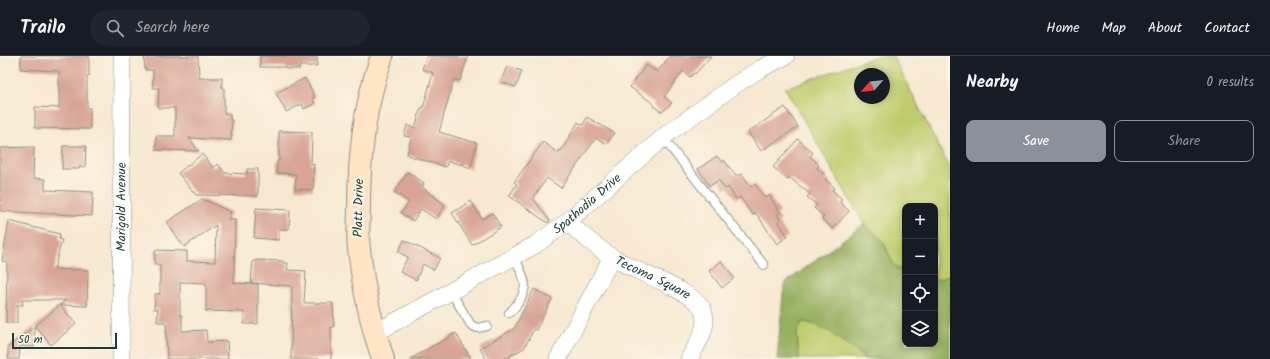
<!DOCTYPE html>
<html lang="en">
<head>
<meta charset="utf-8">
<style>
  body { margin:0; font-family:Kalam,sans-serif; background:#20242c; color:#f1f3f6 }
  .controls { position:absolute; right:12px; bottom:12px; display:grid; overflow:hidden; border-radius:8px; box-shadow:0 2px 6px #0003 }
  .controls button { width:36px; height:36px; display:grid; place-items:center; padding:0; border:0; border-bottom:1px solid #363941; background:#171b24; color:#f1f3f6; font:20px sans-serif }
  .compass { position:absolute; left:854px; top:12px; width:36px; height:36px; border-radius:50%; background:#171b24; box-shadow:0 2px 6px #0003; rotate:243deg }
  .scale { position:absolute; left:12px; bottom:10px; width:105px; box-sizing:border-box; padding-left:4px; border:2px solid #1f3d34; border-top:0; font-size:11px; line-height:14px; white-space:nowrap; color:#1f3d34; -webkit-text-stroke:3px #fcf5e5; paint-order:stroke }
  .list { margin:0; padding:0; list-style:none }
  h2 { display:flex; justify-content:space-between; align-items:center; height:52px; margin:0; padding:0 16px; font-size:17px }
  h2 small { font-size:13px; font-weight:400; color:#9ea1a6 }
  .actions { display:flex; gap:8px; padding:12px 16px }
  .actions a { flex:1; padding:9px 0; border:1px solid #8c9099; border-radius:8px; text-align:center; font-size:14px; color:#8c9099 }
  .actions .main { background:#8c9099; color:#fff }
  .icon { flex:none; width:22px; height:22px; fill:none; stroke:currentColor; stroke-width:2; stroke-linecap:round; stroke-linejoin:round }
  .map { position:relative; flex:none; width:950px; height:303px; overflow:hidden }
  header { display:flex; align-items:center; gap:24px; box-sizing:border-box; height:56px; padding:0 20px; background:#171b24; border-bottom:1px solid #363941 }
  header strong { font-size:19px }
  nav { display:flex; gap:22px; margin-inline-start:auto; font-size:14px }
  .search { width:280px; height:36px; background:#20242c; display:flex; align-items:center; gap:10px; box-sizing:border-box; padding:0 14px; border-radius:22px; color:#9ea1a6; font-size:15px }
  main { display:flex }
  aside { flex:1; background:#171b24 }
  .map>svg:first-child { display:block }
  .green { fill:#bfcc6d; stroke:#6f8450; fill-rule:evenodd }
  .forest { fill:#97b060; stroke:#5b764a }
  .building { fill:#d8a496 }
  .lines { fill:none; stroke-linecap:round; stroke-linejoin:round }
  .lane-casing { stroke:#8b9282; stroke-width:10 }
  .street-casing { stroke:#8b9282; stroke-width:18 }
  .secondary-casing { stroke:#8b9282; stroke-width:24 }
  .lane { stroke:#fff; stroke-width:8 }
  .street { stroke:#fff; stroke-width:17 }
  .secondary { stroke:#ffe4c6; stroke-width:22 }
  .labels { text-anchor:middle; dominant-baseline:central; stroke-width:4; stroke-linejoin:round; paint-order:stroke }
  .street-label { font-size:13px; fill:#1f3d34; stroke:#fcf5e5 }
</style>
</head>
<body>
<header>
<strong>Trailo</strong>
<div class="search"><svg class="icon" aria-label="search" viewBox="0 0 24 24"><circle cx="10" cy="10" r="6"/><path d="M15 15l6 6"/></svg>Search here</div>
<nav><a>Home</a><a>Map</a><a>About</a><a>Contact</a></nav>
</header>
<main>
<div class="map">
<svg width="950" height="303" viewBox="0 0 950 303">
  <rect width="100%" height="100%" fill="#fcf5e5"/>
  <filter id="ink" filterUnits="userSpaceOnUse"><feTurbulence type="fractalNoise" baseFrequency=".025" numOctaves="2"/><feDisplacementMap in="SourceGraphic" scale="8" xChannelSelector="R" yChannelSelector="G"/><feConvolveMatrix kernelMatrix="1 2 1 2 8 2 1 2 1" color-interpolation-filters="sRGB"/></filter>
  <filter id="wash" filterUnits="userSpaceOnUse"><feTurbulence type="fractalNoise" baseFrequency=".012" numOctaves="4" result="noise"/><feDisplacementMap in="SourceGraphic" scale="16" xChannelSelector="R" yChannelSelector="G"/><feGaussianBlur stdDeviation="0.9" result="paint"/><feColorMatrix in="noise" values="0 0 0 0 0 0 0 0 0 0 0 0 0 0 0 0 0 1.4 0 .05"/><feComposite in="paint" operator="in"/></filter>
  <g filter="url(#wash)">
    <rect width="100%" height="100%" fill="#f7e8d1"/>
    <g class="green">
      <path d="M877,0H893L950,113V219L935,225V150H905V217L894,209L883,185L864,168L785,32ZM860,18H884V42H860Z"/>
      <path d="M801,266C826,267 847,288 866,303H799L797,277Z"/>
    </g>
    <polygon class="forest" points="864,168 883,185 894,209 905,217 905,288 935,288 935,225 950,219 950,303 866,303 830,276 811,267 802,266 797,277 799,303 777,303 784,228"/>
    <g id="blocks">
      <g class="building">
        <polygon points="21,0 89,0 89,20 87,20 87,52 90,52 90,73 35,72 35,51 59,52 59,15 21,13"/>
        <polygon points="144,0 198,0 199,22 222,22 222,32 224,32 224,57 230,58 230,64 232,64 231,84 189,82 199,95 156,94 156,80 175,80 175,52 158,52 159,32 153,32 153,14 145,14"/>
        <polygon points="260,0 317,0 317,10 299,10 300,13 286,13 286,11 260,11"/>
        <polygon points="427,0 468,0 460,25 454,23 439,76 477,87 470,113 461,107 463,109 448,105 446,111 407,99 411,81 404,80 407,69 415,72 421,52 423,52 433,17 422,13"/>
        <polygon points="670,0 711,0 695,18 694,17 690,21 683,15 664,41 672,47 662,56 653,50 654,48 630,31 646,9 657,16"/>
        <polygon points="507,10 522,15 516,31 501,26"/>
        <polygon points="305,22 315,41 312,42 315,47 304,53 302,48 286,56 276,37"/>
        <polygon points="785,51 798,71 761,95 748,76"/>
        <polygon points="587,61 614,77 607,88 596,82 561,132 547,122 533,142 550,165 548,167 509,140 517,128 514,126 543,86 558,97 560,94 561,95 578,66 583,69"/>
        <polygon points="279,75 312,76 311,108 314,108 313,134 295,133 296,118 277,117 277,105 279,105"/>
        <polygon points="798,83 813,97 810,100 819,109 817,112 827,121 825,123 835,132 832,134 842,143 840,146 849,155 833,173 822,163 824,161 814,152 817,149 807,141 810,138 789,121 787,124 773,111"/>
        <polygon points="63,90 86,90 85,111 79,111 79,113 62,113"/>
        <polygon points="34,91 33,122 45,123 45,134 93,136 92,160 0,155 0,92"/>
        <polygon points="202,98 213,112 218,108 225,117 247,118 247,113 258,113 258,140 196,139 178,117"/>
        <polygon points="717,100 722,106 724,104 735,119 736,118 738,120 742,118 751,131 755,128 765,142 769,139 780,156 777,159 781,164 778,166 788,180 777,188 756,157 753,159 740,141 736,143 728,131 725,133 719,124 710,130 698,113"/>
        <polygon points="408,116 424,127 422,131 445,149 436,163 421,153 413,165 401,157 409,146 394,136"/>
        <polygon points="202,143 231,156 228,164 235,164 234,227 258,228 258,268 244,268 244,256 206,255 206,227 180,226 180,259 182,259 182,275 206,274 207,286 227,285 228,303 167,303 166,266 157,266 158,253 154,253 155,238 160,238 160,209 155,208 155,194 187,195 187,205 215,206 216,169 184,191 167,166"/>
        <polygon points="471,145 482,163 492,157 501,171 472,189 452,157"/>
        <polygon points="256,152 290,154 289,173 279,173 279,184 254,182"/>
        <polygon points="9,165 60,178 59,183 62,184 54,213 88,214 87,250 60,249 76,268 51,289 35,270 66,244 22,244 23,249 17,249 17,267 6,267 7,206 2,205"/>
        <polygon points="404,184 440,202 434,214 423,208 416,224 400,216 408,201 398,196"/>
        <polygon points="257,204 283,205 283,207 288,207 287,214 306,215 304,247 333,247 334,271 331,271 331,303 291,303 292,230 251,227 253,205 257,205"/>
        <polygon points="721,205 734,222 722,232 709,215"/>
        <polygon points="534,233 552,243 536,274 534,273 524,292 505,303 486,303 480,292 514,273"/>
        <polygon points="35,270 34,291 20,290 19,303 8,303 8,291"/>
        <polygon points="456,277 471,303 410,303"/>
      </g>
    </g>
  </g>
  <g filter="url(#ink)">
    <use href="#blocks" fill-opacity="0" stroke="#8b9282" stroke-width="1"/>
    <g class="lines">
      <g class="lane-casing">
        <g id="lane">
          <polyline points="663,82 764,209"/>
          <polyline points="451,236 471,269 477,272 487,270"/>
          <path d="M509,257C517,250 528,235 524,224C522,216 518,208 514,201"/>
        </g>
      </g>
      <g class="street-casing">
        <g id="street">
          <path id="s1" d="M567,166C581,178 595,190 610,200C629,213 693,235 702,252C711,270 697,288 689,303"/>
          <path id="s2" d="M375,277L535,189L567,166L667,78L735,29L760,13L786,0"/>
          <path id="s3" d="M121,303L122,0"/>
          <polyline points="558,303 612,201"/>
        </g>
      </g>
      <g class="secondary-casing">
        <path id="secondary" d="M382,0C364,50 359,100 359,153C359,166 357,180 359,193C363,230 371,268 383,303"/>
      </g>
      <use href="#lane" class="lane"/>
      <use href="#street" class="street"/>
      <use href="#secondary" class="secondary"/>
    </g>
  </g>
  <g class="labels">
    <g class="street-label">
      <text stroke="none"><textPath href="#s2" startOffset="249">Spathodia Drive</textPath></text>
      <text stroke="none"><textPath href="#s3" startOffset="152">Marigold Avenue</textPath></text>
      <text transform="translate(359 152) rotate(-89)">Platt Drive</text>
      <text stroke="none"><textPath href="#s1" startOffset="103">Tecoma Square</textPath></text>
    </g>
  </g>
</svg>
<div class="controls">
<button>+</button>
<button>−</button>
<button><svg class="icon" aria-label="locate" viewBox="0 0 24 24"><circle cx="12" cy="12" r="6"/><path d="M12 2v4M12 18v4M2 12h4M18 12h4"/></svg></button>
<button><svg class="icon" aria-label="layers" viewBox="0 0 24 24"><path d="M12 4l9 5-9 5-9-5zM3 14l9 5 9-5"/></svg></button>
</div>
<svg class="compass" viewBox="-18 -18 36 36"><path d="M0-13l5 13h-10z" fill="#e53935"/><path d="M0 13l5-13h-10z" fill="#9ea1a6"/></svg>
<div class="scale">50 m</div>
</div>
<aside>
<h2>Nearby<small>0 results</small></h2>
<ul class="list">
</ul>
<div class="actions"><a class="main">Save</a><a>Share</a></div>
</aside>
</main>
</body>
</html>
